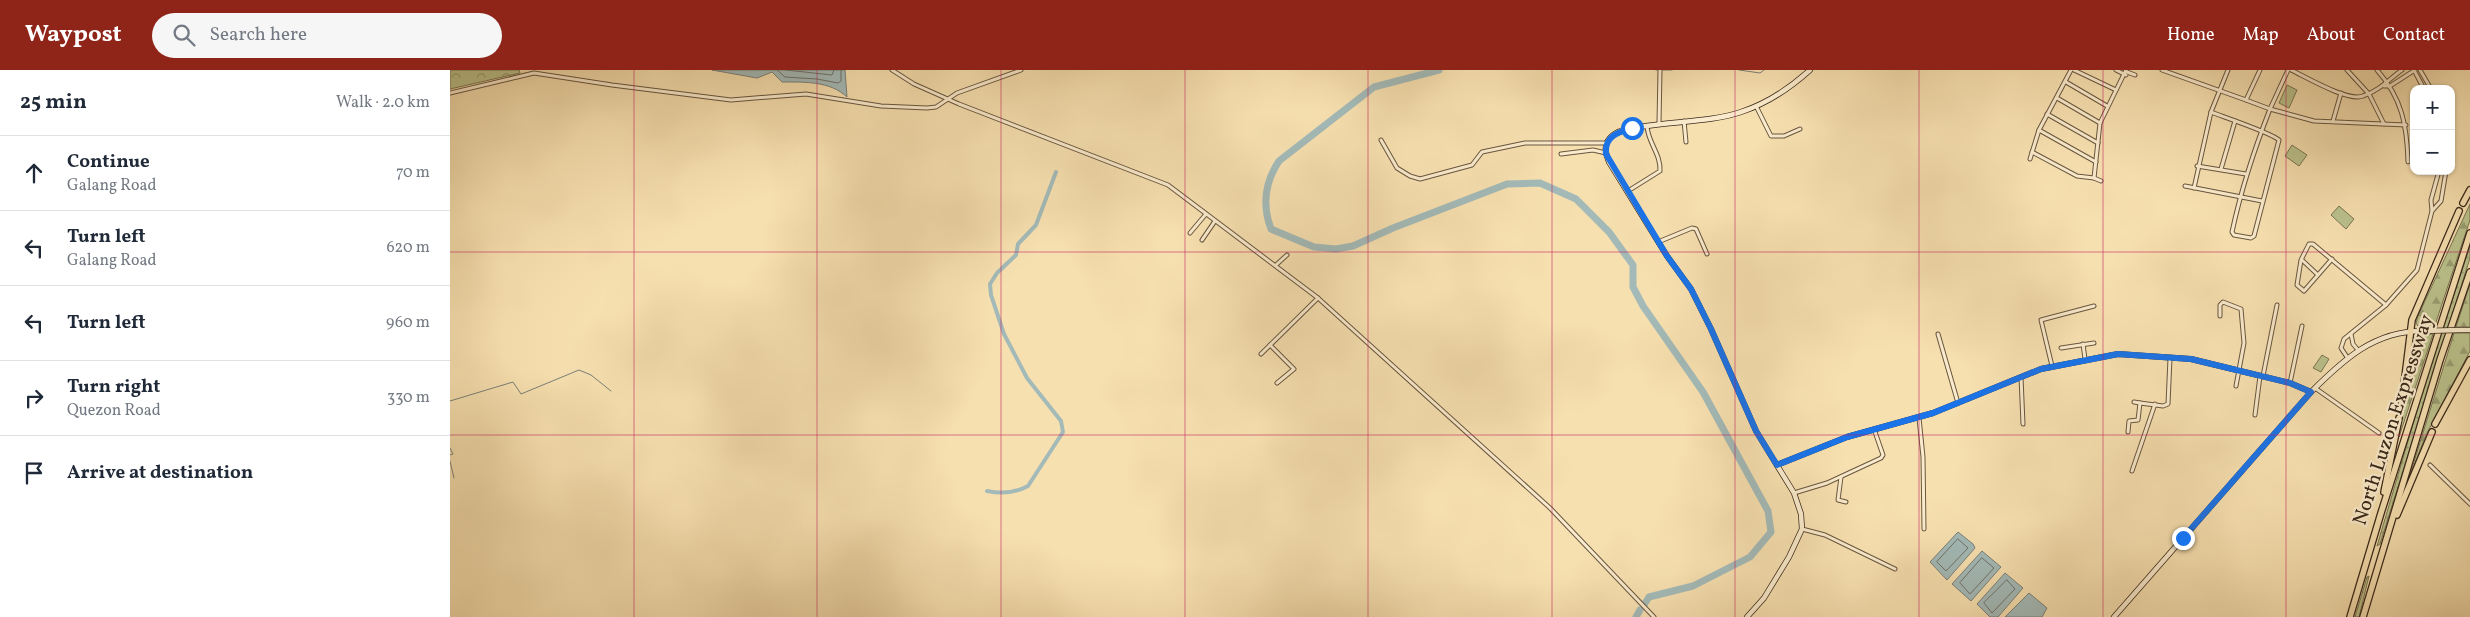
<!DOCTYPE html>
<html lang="en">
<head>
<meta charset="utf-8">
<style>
  body { margin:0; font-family:Vollkorn,serif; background:#f6f6f7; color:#1f2937 }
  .controls { position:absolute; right:15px; top:15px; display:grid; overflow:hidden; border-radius:10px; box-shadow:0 1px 4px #0004 }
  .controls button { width:45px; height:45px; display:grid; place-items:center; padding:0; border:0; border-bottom:1px solid #e0e1e3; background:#fff; color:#1f2937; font:25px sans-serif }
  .stop { position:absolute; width:15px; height:15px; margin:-11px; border:4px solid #1a73e8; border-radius:50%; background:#fff }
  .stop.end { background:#1a73e8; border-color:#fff; box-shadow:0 1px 5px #0008 }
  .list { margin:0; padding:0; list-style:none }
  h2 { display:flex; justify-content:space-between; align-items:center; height:65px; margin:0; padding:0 20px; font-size:21px }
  h2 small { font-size:16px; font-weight:400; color:#747a83 }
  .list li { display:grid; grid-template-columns:32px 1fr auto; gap:15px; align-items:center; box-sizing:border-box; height:75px; padding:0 20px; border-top:1px solid #e0e1e3 }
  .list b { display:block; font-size:19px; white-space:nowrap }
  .list p { margin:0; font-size:16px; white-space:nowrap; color:#747a83 }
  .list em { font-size:16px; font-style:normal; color:#747a83 }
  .icon { flex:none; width:28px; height:28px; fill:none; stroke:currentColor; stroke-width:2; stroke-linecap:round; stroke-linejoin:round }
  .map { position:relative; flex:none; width:2020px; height:547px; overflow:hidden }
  header { display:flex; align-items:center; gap:30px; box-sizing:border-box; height:70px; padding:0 25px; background:#8f2418; color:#fff }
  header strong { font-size:24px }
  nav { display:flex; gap:28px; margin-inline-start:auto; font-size:18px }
  .search { width:350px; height:45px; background:#f6f6f7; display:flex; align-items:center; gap:12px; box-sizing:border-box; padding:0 18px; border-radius:28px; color:#747a83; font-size:19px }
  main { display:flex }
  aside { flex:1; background:#fff }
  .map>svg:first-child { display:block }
  .grass { fill:url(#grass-dots); stroke:#7a7553 }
  .forest { fill:url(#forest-firs); stroke:#7a7553 }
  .park { fill:url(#park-crowns); stroke:#7a7553 }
  .pitch { fill:#bbc28c; stroke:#7a7553 }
  .water { fill:#a3bab8; stroke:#798079 }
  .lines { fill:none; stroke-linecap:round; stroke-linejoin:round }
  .shore { stroke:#6e7169; stroke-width:1 }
  .stream { stroke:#798079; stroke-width:1 }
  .canal { stroke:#a3bab8; stroke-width:4 }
  .river { stroke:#a3bab8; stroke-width:7 }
  .street-casing { stroke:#685640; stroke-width:5 }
  .secondary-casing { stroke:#39281a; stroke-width:6 }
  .highway-casing { stroke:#39281a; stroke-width:8 }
  .street { stroke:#faebcc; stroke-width:3 }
  .secondary { stroke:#faebcc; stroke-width:4.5 }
  .highway { stroke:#f7e0b0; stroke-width:5.5 }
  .secondary-bridge-casing { stroke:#39281a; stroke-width:6; stroke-linecap:butt }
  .secondary-bridge { stroke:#faebcc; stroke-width:4.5 }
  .route { stroke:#1a73e8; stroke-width:6 }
  .grid { fill:none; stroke:#c2185b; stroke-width:1; stroke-opacity:0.55 }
  .labels { text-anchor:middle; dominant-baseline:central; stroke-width:4.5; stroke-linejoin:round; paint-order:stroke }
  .street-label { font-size:20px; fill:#39281a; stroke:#faebcc }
</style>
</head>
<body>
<header>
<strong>Waypost</strong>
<div class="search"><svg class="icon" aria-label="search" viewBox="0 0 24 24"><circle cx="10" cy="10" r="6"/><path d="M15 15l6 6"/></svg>Search here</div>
<nav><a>Home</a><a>Map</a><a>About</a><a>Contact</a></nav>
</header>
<main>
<aside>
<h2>25 min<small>Walk · 2.0 km</small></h2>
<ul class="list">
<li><svg class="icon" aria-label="ahead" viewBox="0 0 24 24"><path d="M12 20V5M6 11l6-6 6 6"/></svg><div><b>Continue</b><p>Galang Road</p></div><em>70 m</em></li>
<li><svg class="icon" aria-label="left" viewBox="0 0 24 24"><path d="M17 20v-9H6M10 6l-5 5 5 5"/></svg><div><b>Turn left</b><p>Galang Road</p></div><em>620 m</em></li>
<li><svg class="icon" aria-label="left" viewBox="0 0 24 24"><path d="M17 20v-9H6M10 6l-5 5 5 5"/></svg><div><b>Turn left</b></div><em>960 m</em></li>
<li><svg class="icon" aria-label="right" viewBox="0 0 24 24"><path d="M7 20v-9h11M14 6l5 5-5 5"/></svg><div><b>Turn right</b><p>Quezon Road</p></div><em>330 m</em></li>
<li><svg class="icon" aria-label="arrive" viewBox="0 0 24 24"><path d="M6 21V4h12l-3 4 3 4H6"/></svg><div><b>Arrive at destination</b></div></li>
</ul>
</aside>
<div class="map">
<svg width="2020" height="547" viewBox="0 0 2020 547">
  <defs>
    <pattern id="grass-dots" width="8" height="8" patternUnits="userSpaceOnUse" patternTransform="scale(1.25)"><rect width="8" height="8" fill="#bbc28c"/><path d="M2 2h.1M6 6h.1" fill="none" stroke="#999e72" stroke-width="1.8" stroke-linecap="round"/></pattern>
    <pattern id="forest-firs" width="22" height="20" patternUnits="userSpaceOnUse" patternTransform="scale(1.25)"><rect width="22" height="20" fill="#bbc28c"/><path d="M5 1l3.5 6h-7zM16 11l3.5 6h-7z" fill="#999e72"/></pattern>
    <pattern id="park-crowns" width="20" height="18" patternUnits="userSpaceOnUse" patternTransform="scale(1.25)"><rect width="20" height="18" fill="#bbc28c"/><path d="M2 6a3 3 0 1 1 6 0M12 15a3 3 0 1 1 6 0" fill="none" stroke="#999e72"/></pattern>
  </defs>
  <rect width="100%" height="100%" fill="#f7e0b0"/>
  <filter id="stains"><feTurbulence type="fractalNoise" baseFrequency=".004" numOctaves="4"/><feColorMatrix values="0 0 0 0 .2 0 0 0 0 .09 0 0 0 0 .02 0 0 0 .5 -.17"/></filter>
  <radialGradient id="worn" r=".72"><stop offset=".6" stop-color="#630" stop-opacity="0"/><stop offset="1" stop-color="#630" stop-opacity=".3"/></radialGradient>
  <g class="grass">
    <polygon points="2020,176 2020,188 1930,474 1927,476 1977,307"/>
    <polygon points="1919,506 1909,547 1905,547 1917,507"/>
  </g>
  <g class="forest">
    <polygon points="2020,134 2020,150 1984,258 1969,258 1966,253 1968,246"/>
    <polygon points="2020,214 2020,257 2006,257"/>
    <polygon points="2004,263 2020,263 2020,281 1976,365 1959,408"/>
    <polygon points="1983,264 1949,367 1963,270 1967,265"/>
  </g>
  <polygon class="park" points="0,0 69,0 70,3 0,19"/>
  <g class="pitch">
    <polygon points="1837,15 1847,20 1839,38 1829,33"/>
    <polygon points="1842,75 1857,85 1849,96 1835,86"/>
    <polygon points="1889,136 1904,149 1896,159 1881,145"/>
    <polygon points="1872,285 1879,289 1871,302 1863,298"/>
  </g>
  <g class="water">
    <path d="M262,0H395L397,27C380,11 355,12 332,12L322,2L307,8Z"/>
    <polygon points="1508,462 1523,474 1525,478 1497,510 1480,492"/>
    <polygon points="1532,481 1551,497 1521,531 1502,514"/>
    <polygon points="1555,503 1573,518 1548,547 1540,547 1527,534"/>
    <polygon points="1579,523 1597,538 1592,547 1555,547"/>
  </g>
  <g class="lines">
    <g class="shore">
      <polyline points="327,0 335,7 367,9 388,13 391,11 391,0"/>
      <polyline points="336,0 382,5 384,0"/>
      <polygon points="1508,469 1518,478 1496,501 1487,492"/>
      <polygon points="1532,488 1544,498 1520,524 1510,513"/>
      <polygon points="1557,510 1565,519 1542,543 1534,533"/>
    </g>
    <g class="stream">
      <polyline points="1206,0 1222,0"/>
      <polyline points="1289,0 1310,3 1314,0"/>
      <polyline points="0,331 63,312 71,324 129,300 141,305 161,321"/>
      <polyline points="0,378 3,384 0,385"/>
      <polyline points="0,391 4,408"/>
    </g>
    <path class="canal" d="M537,421C551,424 565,423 578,416L613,362L611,351L577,308L554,264L541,225L540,214L547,203L566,185L568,174L586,155L606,102"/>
    <g class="river">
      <path d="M989,0L924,17L829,91C815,112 812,135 821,159L864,177L886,179L903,176L943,158L1057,114L1090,113L1126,129L1159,162L1183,195V217L1193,236L1253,322L1318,441L1321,462L1300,487L1243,516L1199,527L1194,535"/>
      <polyline points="1186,547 1190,540"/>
    </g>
    <g class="street-casing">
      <g id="street">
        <polyline points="442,0 464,14 509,34 718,115 868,228 1100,438 1204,547"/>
        <polyline points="1624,0 1666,20"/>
        <polyline points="1666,0 1676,5"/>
        <polyline points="1712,0 1796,30"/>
        <polyline points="1810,0 1796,30 1820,39 1838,0"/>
        <path d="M1841,0C1856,7 1898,32 1913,26C1929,21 1939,9 1952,0"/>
        <polyline points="1897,0 1919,24 1934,54"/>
        <path d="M1927,0C1952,28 1957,55 1958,92"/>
        <polyline points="1964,0 1974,19"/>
        <polyline points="1970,0 1981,19"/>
        <polyline points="1677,2 1685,5"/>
        <polyline points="1616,12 1657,36"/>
        <polyline points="1934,16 1940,16 1965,0"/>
        <polyline points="0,23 84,3 162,15 281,30 356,24 431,36 477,38 486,37 507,23 571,0"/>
        <polyline points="1607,28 1650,53"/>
        <polyline points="1306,36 1321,66 1334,66 1350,59"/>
        <path d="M1761,42C1774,47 1822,63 1829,70L1804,166L1801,168L1784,165L1782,162C1791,120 1804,80 1820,39L1864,51L1956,55"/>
        <polyline points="1597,44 1648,73"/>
        <polyline points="1234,51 1236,72"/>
        <polyline points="1883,51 1891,23"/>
        <polyline points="1209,53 1210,0"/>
        <polyline points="1589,60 1646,92"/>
        <polyline points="931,70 947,98 960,106 970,109 1022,95 1032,82 1075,73 1156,73"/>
        <polyline points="1582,82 1627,106 1644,108 1651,111"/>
        <polyline points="1111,84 1143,80 1156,83"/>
        <polyline points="1580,89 1589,60 1621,0"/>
        <polyline points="1747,96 1796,104"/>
        <polyline points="1771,99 1785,51"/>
        <polyline points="1644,108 1650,53 1676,0"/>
        <polyline points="1735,116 1812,131"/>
        <polyline points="1744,118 1761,42 1778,0"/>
        <path d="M1178,121L1210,101C1211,84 1198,73 1197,56"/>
        <polyline points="1982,141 1991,131 1996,101"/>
        <polyline points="740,163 756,144"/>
        <polyline points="752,170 765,151"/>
        <polyline points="1208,172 1242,158 1246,159 1257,184"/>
        <polyline points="1882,189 1854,221 1847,215 1851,190 1859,174 1863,174 1936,235"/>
        <polyline points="1852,190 1867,204"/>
        <polyline points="826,195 837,185"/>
        <polyline points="1770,246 1770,235 1773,232 1791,239 1794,273 1786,316"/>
        <polyline points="1488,264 1508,333"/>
        <polyline points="1901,264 1903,274 1908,280"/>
        <polyline points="1633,274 1635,289"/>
        <polyline points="820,275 844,299 827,313"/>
        <polyline points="1611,278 1644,273"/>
        <polyline points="811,284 868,228"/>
        <polyline points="1897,287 1891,278 1894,269 1936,235 1967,200 1982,141 1981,130 1989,101"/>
        <polyline points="1602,296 1591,250 1644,236"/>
        <polyline points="1813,306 1827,235"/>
        <polyline points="1571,307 1573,354"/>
        <polyline points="1840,313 1852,256"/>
        <polyline points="1865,318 1929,363"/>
        <polyline points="1684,332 1690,333"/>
        <polyline points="1805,345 1810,306"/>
        <polyline points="1469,348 1473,387 1474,459"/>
        <polyline points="1678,362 1679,351 1688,350 1690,333 1713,336 1718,334 1720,288"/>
        <polyline points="1980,395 2020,434"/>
        <polyline points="1682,401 1705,334"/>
        <polyline points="1391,407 1388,430 1396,432"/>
        <polyline points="1344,423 1377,413 1431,388 1433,385 1424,359"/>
        <polyline points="1352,459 1375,465 1445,499"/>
      </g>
    </g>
    <g class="secondary-casing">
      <g id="secondary">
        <polyline points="2011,260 2020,260"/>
        <polyline points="1327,395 1397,367 1483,343 1591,299 1668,284 1741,289 1840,313 1861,322"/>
        <path d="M1297,547L1314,528L1339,487L1352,459L1351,444L1344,423L1306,361L1261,259L1241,219L1217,186L1159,92C1155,82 1153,73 1163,65C1172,58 1186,58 1196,56C1227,51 1261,52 1291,42C1316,34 1340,18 1360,0"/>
        <path d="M1664,547L1861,322C1893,290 1924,261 1972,261"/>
      </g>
    </g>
    <g class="highway-casing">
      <g id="highway">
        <polyline points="2013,133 2020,120"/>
        <polyline points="1951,339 1962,250 2009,141"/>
        <polyline points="1985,354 2020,290"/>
        <polyline points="1934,422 1949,348"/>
        <polyline points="1947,445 1982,362"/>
        <polyline points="1900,547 1931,443 2020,163"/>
        <polyline points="1913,547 1990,290 2020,202"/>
      </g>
    </g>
    <use href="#street" class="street"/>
    <use href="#secondary" class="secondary"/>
    <use href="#highway" class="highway"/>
    <g class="secondary-bridge-casing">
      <polyline id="secondary-bridge" points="1972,261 2011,260"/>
    </g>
    <use href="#secondary-bridge" class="secondary-bridge"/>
  </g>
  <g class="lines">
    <path class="route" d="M1182,58C1169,62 1154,66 1156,84L1217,186L1241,219L1261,259L1306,361L1327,395L1397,367L1483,343L1591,299L1668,284L1741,289L1840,313L1861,322L1733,468"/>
  </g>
  <path class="grid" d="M184,0V547M367,0V547M551,0V547M735,0V547M918,0V547M1102,0V547M1285,0V547M1469,0V547M1653,0V547M1836,0V547M0,182H2020M0,365H2020"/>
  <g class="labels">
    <g class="street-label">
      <text transform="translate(1944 350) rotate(-72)">North Luzon Expressway</text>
    </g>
  </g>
  <rect width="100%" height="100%" filter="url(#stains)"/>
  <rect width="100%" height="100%" fill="url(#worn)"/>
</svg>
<div class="controls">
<button>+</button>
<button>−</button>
</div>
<div class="stop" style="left:1182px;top:58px"></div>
<div class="stop end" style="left:1733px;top:468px"></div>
</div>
</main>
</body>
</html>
